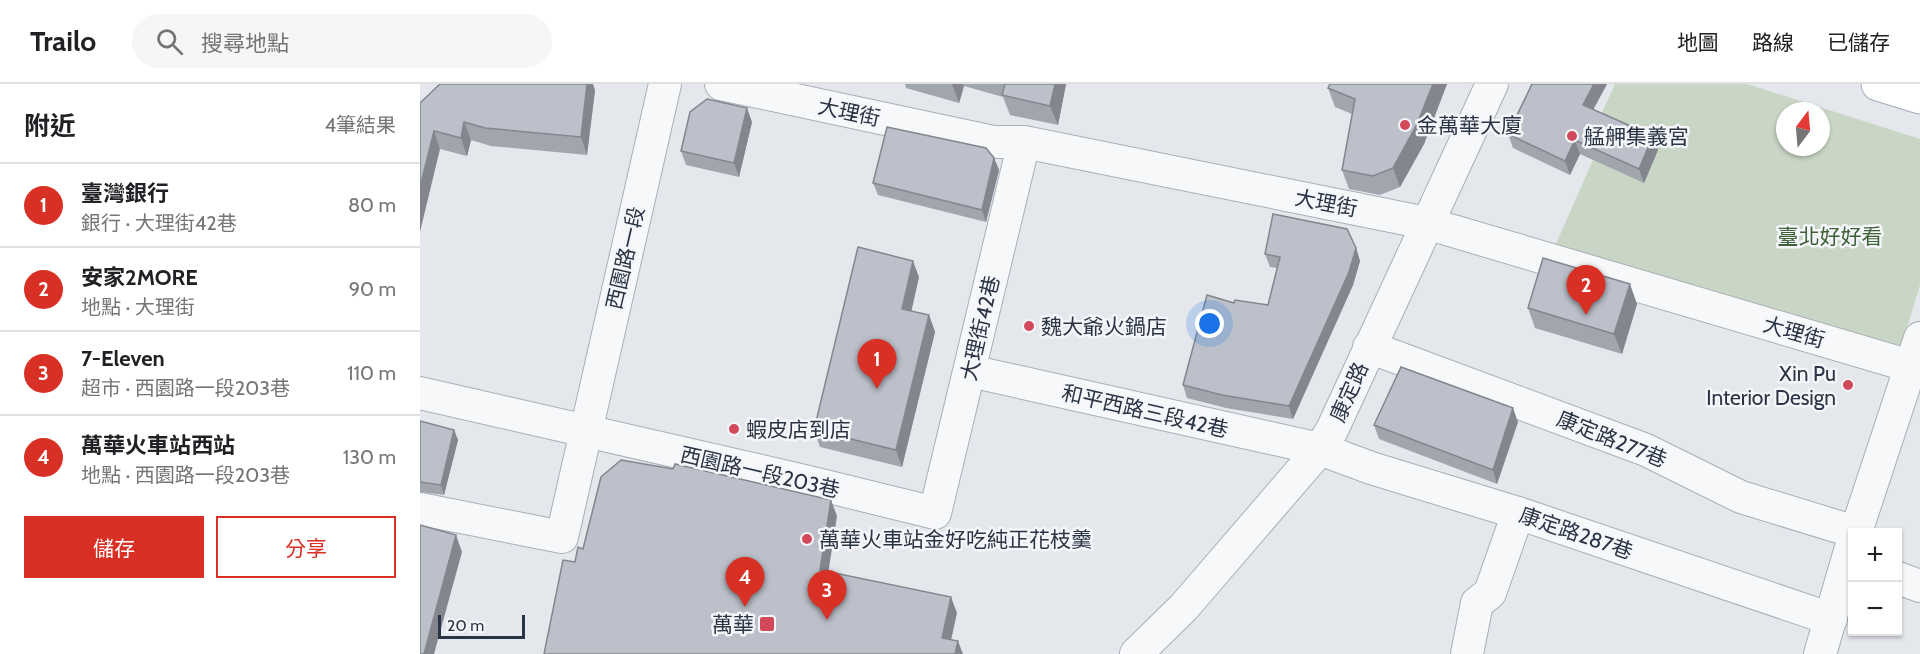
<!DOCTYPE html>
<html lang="zh-TW">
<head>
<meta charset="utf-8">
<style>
  body { margin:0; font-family:Cabin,"Noto Sans TC",sans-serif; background:#f6f6f6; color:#202124 }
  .controls { position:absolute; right:18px; bottom:18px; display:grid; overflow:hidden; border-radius:0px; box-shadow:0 2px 4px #0004 }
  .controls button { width:54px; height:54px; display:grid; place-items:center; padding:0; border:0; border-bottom:2px solid #e0e0e0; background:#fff; color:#202124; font:30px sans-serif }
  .compass { position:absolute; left:1356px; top:18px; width:54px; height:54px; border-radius:50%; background:#fff; box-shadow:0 2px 4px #0004; rotate:16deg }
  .scale { position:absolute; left:18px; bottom:15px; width:87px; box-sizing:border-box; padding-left:6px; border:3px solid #2b3445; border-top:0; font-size:16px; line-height:21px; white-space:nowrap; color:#2b3445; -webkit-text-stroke:4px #f4f6f9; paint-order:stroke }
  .you { position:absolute; left:790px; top:240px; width:21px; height:21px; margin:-15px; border:4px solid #fff; border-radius:50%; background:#1a73e8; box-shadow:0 0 0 9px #1a73e833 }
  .badge { display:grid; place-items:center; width:39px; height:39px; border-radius:50%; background:#d93025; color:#fff; font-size:20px; font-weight:700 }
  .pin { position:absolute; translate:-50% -50px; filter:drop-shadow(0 2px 3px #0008) }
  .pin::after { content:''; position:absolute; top:32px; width:21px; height:18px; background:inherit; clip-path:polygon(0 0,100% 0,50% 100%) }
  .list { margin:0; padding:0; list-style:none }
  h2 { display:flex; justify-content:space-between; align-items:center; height:78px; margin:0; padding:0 24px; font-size:26px }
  h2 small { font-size:20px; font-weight:400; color:#757577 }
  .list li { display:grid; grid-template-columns:39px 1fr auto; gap:18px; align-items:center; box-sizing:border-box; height:84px; padding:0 24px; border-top:2px solid #e0e0e0 }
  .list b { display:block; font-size:22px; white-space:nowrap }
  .list p { margin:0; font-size:20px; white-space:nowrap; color:#757577 }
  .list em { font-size:20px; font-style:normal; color:#757577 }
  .actions { display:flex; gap:12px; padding:18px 24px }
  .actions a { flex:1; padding:14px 0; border:2px solid #d93025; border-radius:0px; text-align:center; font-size:21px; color:#d93025 }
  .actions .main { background:#d93025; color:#fff }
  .icon { flex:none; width:33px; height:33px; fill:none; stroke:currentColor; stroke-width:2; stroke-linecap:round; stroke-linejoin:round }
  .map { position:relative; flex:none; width:1500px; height:570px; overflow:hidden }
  header { display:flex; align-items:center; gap:36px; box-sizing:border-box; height:84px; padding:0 30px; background:#fff; border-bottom:2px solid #e0e0e0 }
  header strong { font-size:28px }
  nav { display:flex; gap:33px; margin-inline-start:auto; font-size:21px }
  .search { width:420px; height:54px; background:#f6f6f6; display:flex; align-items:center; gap:15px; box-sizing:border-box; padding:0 21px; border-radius:33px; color:#757577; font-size:22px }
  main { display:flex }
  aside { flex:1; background:#fff }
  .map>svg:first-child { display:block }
  .green { fill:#c9d6c5; fill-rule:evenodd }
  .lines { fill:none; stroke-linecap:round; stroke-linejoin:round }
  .minor-casing { stroke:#a9aeb7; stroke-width:34 }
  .major-casing { stroke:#a3abb8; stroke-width:35 }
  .minor { stroke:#f7f8fa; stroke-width:32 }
  .major { stroke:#fff; stroke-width:33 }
  .wall { fill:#a1a5ae }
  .shaded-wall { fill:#83868d }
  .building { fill:#bbc0ca; stroke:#83868d; stroke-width:1.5 }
  .poi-dot { fill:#d1495b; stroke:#f4f6f9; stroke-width:2 }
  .labels { text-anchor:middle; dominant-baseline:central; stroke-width:5; stroke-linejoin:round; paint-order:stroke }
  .street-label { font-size:21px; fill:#2b3445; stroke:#f4f6f9 }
  .poi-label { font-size:21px; fill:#2b3445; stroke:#f4f6f9; text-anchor:start }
  .park-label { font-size:21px; fill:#3f6138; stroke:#f4f6f9 }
</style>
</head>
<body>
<header>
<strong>Trailo</strong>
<div class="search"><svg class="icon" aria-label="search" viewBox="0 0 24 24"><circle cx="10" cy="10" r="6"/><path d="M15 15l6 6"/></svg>搜尋地點</div>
<nav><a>地圖</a><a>路線</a><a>已儲存</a></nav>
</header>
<main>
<aside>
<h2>附近<small>4筆結果</small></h2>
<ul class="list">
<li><span class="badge">1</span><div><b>臺灣銀行</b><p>銀行 · 大理街42巷</p></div><em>80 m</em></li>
<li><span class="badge">2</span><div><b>安家2MORE</b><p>地點 · 大理街</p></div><em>90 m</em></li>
<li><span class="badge">3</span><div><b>7-Eleven</b><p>超市 · 西園路一段203巷</p></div><em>110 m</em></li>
<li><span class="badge">4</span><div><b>萬華火車站西站</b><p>地點 · 西園路一段203巷</p></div><em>130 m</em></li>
</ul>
<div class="actions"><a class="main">儲存</a><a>分享</a></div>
</aside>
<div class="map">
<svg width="1500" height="570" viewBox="0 0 1500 570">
  <rect width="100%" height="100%" fill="#e4e7ec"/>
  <path class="green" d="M1195,0H1327L1500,55V201L1480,266L1135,162L1173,76L1177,39ZM1365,27H1401V63H1365Z"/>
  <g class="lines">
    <g class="minor-casing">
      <g id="minor">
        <polyline points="301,0 573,58 604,58 1006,139 1500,285"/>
        <polyline points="949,263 1226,366 1321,413 1435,448"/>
        <polyline points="550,287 900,365 951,384 1098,429 1411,535"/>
        <polyline points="0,309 389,398 515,429 604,58"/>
        <polyline points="0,425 142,453 245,0"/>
        <polyline points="1436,448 1500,254"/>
        <polyline points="1478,494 1500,502"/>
        <polyline points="716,570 764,523 900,365 912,346 1072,0"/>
        <polyline points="1047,570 1057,519 1070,509 1098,429"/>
        <polyline points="1400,570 1432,460"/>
      </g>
    </g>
    <g class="major-casing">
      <polyline id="major" points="1458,0 1500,13"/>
    </g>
    <use href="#minor" class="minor"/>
    <use href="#major" class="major"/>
  </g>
  <g class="wall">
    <polygon points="485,0 646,0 638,41 590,31 583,13 544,2 539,19 486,4"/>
    <polygon points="910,0 1027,0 1004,60 980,103 960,111 929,105 922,86 932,30 915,23 908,4"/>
    <polygon points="1112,0 1187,0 1173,26 1233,52 1238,66 1224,99 1160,70 1150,91 1093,64 1088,50"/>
    <polygon points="175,6 167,71 71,62 51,56 47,72 20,65 0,19"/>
    <polygon points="332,38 319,93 266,81 261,67"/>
    <polygon points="574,74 579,86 566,138 458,111 453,99"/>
    <polygon points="936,164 940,177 933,201 873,335 806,324 767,314 763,301 814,219 848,221 857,184 850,183 845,170"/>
    <polygon points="499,193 491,227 509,231 515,248 482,383 400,363 394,346"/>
    <polygon points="1217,220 1202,270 1115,244 1108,224"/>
    <polygon points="0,337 34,346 38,356 24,411 0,408"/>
    <polygon points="1098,338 1077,400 959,355 954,341"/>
  </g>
  <g class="shaded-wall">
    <polygon points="167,0 173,0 175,6 167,71 161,53"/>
    <polygon points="532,0 543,0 544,2 539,19"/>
    <polygon points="635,0 646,0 638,41 630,22"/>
    <polygon points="1013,0 1027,0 1004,60 980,103 973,84"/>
    <polygon points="1174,0 1187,0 1168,35 1163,21"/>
    <polygon points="327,24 332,38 319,93 314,79"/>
    <polygon points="44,38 51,56 47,72 41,54"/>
    <polygon points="14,47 20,65 0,148 0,103"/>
    <polygon points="1233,52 1238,66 1224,99 1219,85"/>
    <polygon points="1155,56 1160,70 1150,91 1145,77"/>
    <polygon points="574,74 579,86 566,138 562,126"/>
    <polygon points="936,164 940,177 933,201 873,335 869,322"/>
    <polygon points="493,177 499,193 488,242 482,225"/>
    <polygon points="1210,200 1217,220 1202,270 1194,250"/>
    <polygon points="509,231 515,248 482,383 476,366"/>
    <polygon points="1093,324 1098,338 1077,400 1073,386"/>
    <polygon points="34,346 38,356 24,411 21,401"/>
    <polygon points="411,416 417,432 406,503 400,486"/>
    <polygon points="36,451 42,468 14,570 4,570"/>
    <polygon points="531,513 537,529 528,570 522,554"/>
    <polygon points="538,557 543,570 535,570"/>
  </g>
  <g class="building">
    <polygon points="20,0 167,0 161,53 65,44 44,38 41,54 14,47 0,103 0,19"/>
    <polygon points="585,0 635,0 630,22 582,11"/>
    <polygon points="910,0 1013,0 997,40 973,84 953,92 922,86 935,15 908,4"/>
    <polygon points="1112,0 1174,0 1163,21 1233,52 1219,85 1155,56 1145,77 1088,50"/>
    <polygon points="287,15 327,24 314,79 261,67 270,28"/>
    <polygon points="467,43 566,64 574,74 562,126 453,99"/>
    <polygon points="853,130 927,145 936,164 929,188 869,322 802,311 763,301 787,211 814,219 815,216 848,221 860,173 845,170"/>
    <polygon points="438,163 493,177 482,225 509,231 476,366 394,346"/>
    <polygon points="1123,174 1210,200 1194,250 1108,224"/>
    <polygon points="981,283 1093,324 1073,386 954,341"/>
    <polygon points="0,337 34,346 21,401 0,398"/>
    <polygon points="201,376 253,385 255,380 411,416 400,486 531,513 522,554 538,557 535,570 124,570 143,476 155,478 158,463 163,465 181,393"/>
    <polygon points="0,441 36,451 4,570 0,570"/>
  </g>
  <g class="poi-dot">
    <circle cx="985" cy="41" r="6"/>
    <circle cx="1152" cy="52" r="6"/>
    <circle cx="609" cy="242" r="6"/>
    <circle cx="1428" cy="301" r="6"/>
    <circle cx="314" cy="345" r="6"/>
    <circle cx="387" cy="455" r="6"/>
    <rect x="339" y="532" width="16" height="16" rx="3"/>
  </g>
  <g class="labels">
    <g class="street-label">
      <text transform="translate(429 28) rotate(12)">大理街</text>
      <text transform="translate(906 119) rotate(11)">大理街</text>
      <text transform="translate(205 174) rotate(-77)">西園路一段</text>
      <text transform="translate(560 244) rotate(-77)">大理街42巷</text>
      <text transform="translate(1374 248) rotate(16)">大理街</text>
      <text transform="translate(929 308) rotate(-66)">康定路</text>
      <text transform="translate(725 327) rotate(13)">和平西路三段42巷</text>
      <text transform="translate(1192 355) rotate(22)">康定路277巷</text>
      <text transform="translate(340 388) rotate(13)">西園路一段203巷</text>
      <text transform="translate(1156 449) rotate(19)">康定路287巷</text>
    </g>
    <g class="poi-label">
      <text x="997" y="41">金萬華大廈</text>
      <text x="1164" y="52">艋舺集義宮</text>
      <text x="621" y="242">魏大爺火鍋店</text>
      <text x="1416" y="289" text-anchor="end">Xin Pu<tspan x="1416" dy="24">Interior Design</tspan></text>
      <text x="326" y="345">蝦皮店到店</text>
      <text x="399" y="455">萬華火車站金好吃純正花枝羹</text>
      <text x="334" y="540" text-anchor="end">萬華</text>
    </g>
    <g class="park-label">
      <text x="1410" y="152">臺北好好看</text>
    </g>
  </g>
</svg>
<div class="controls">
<button>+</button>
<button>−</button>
</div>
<svg class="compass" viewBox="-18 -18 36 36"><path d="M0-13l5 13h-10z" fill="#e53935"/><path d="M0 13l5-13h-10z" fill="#757577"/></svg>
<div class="scale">20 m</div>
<div class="you"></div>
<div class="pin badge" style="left:457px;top:305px">1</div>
<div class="pin badge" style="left:1166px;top:231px">2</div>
<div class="pin badge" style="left:407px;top:536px">3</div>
<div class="pin badge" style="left:325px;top:523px">4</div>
</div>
</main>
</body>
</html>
